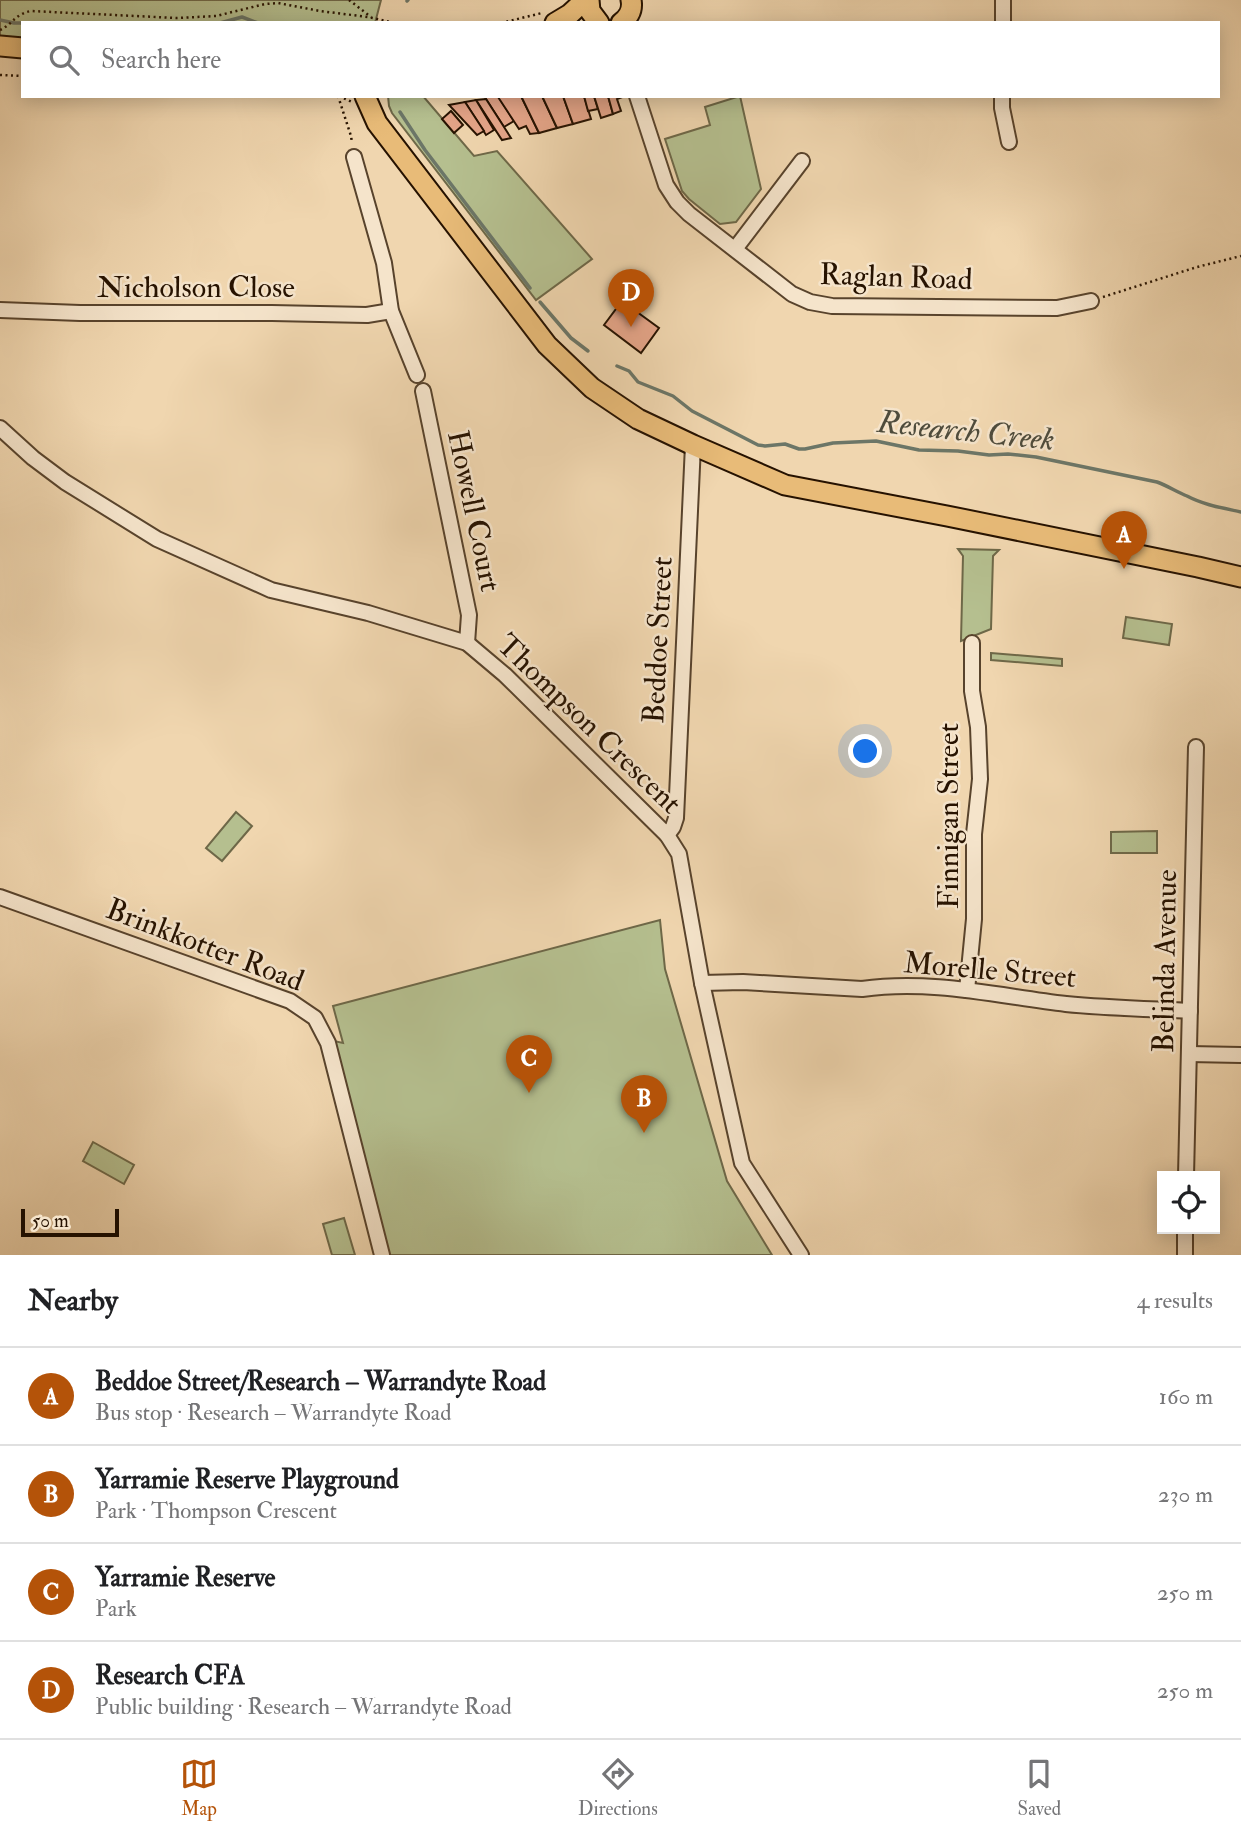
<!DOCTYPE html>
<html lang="en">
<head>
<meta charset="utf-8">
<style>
  body { margin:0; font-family:"IM FELL Double Pica",serif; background:#f2f2f2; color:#202124 }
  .controls { position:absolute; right:21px; bottom:21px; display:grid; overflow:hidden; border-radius:0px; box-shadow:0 4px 18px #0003 }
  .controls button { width:63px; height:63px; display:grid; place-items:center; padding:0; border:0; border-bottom:2px solid #e0e0e0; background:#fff; color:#202124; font:35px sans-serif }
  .scale { position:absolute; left:21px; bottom:18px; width:98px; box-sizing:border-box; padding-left:7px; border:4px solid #261200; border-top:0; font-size:19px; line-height:24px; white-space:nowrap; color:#261200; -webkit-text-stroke:5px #f5e4cb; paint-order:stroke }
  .you { position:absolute; left:866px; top:752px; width:24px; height:24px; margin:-18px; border:5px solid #fff; border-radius:50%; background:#1a73e8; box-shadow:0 0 0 10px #1a73e833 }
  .badge { display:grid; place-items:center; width:46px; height:46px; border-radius:50%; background:#b45309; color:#fff; font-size:23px; font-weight:700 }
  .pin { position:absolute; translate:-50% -58px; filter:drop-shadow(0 2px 4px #0008) }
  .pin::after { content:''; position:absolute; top:37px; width:24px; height:21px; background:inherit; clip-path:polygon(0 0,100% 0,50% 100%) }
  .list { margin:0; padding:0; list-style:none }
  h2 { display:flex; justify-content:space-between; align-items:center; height:91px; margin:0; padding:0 28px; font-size:30px }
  h2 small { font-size:23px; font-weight:400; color:#757577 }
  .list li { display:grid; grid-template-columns:46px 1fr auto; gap:21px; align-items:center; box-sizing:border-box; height:98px; padding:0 28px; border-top:2px solid #e0e0e0 }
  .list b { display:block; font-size:26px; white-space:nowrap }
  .list p { margin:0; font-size:23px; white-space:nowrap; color:#757577 }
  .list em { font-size:23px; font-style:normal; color:#757577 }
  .icon { flex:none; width:38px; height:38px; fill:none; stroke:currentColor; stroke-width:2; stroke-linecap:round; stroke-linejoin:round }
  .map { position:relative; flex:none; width:1241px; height:1255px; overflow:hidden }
  .search { position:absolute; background:#fff; box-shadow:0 4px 18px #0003; left:21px; right:21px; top:21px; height:77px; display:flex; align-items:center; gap:18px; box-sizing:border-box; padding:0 24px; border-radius:0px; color:#757577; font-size:26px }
  .sheet { height:483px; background:#fff }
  nav { display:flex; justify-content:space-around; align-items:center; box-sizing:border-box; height:98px; border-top:2px solid #e0e0e0; background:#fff; font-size:19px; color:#757577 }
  nav a { display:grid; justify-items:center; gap:4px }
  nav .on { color:#b45309 }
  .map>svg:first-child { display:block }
  .green { fill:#b5bf8f; stroke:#6e6848; stroke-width:2 }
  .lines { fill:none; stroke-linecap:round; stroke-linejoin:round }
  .stream { stroke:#6c7667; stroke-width:3.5 }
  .building { fill:#e5a589; stroke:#261200; stroke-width:2 }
  .minor-casing { stroke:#58432c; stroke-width:18 }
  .major-casing { stroke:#261200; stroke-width:23 }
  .path { stroke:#261200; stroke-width:2.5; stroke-dasharray:2 3.5; stroke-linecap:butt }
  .minor { stroke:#f5e4cb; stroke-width:14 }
  .major { stroke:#e8bb78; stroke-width:19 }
  .labels { text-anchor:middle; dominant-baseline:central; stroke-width:5; stroke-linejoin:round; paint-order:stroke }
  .street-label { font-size:30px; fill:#261200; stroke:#f5e4cb }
  .water-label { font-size:32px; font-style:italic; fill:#4f4c3c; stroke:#f5e4cb }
</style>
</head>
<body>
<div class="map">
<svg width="1241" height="1255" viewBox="0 0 1241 1255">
  <rect width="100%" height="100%" fill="#f0d6af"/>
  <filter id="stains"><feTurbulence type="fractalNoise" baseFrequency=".00286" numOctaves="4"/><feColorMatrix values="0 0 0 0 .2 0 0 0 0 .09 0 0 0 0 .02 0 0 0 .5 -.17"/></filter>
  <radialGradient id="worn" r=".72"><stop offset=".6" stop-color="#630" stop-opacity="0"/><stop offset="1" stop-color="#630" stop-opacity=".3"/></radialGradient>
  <g class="green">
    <polygon points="0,0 381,0 375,23 23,23 23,39 0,37"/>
    <polygon points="388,96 423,96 474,156 497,151 592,259 536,300 392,113 389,106"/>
    <polygon points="740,96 761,189 736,222 720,224 689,199 682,191 665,139 710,125 705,107"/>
    <polygon points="958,549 999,550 993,556 991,629 961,641 963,556"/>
    <polygon points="1126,617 1172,624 1169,645 1123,638"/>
    <polygon points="991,653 1062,659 1062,666 991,660"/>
    <polygon points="236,812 252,826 222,861 206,848"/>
    <polygon points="1157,831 1157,853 1111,853 1111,832"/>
    <polygon points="660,920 665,969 727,1181 772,1255 388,1255 334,1041 343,1043 333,1006"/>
    <polygon points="93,1142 134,1165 124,1184 83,1161"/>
    <polygon points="344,1218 355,1255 332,1255 323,1224"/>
  </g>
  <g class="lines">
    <g class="stream">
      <polyline points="407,1 408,0"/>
      <polyline points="0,20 14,23 23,23"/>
      <polyline points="24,23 51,23"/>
      <polyline points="220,23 242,17 258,23"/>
      <polyline points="400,112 425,150 530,288"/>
      <polyline points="540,302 571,338 588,351"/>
      <path d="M617,366L629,371L638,382L673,396L692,411L758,445L765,446L785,444L799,449H805L833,443L876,441L919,450L958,451L989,455L1008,454L1036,457L1157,482C1168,486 1177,492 1187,496C1204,505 1223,508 1241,512"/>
    </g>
  </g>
  <g class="building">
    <polygon points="484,96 498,96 514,121 504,127"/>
    <polygon points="521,96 539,133 530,134 526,126 519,129 498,97"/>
    <polygon points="521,96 542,96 557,128 539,133"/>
    <polygon points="542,96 563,96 573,124 557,128"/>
    <polygon points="563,96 584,96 591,119 573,124"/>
    <polygon points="584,96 594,96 598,109 588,111"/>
    <polygon points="594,96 608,96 613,114 601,118"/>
    <polygon points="608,96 625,96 617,99 621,111 613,114"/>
    <polygon points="486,99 504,127 511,138 502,140 476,100"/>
    <polygon points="476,100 494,130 486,135 465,102"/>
    <polygon points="465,102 484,131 477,135 449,105"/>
    <polygon points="451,111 463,125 454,133 442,119"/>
    <polygon points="622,301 659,328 641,353 604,325"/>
  </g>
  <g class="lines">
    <g class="minor-casing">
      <g id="minor">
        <polyline points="1003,23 1003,0"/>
        <polyline points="637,96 666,185 677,202 689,214 792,294 810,302 832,306 1057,308 1091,301"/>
        <polyline points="1002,96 1002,108 1009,142"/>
        <polyline points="354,157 384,263 391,311 417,375"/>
        <polyline points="735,249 802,161"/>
        <polyline points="0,310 80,313 272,313 367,315 391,311"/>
        <polyline points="423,391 469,615 467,643"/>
        <polyline points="0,428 33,458 65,482 157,539 271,590 368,613 467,643 505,675 667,835 679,854 702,983 742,1163 801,1255"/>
        <polyline points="667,835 673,827 676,818 693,445"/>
        <polyline points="0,897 290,1001 315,1018 328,1043 382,1255"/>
        <path d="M702,983L743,982L862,989C931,979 998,996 1066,1004C1107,1008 1149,1009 1190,1011"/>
        <polyline points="967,990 974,919 974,834 980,779 978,727 972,691 972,643"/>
        <polyline points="1189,1054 1241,1055"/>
        <polyline points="1186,1176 1196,747"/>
        <polyline points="1185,1255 1185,1229"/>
      </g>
    </g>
    <g class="major-casing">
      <g id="major">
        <polyline points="589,0 590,11 599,23"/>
        <polyline points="555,23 570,14 585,0"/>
        <path d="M621,23C629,17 633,10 631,0"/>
        <polyline points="0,46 23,48"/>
        <polyline points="365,96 377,123 547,345 592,388 638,419 693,445 785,485 947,516 1198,567 1241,577"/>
      </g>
    </g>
    <g class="path">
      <polyline points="349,0 371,17"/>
      <polyline points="501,23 542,13"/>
      <path d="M0,30C13,24 15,14 31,11L177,18L216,16L265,4L278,3L320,11L368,17L395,23"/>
      <polyline points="0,75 23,76"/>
      <polyline points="338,96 351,136 352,143"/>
      <polyline points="339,96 352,102"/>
      <polyline points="1103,297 1197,267 1241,256"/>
    </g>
    <use href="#minor" class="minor"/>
    <use href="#major" class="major"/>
  </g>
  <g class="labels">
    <g class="street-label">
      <text transform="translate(896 277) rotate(2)">Raglan Road</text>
      <text x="196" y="287">Nicholson Close</text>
      <text transform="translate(474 511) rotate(78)">Howell Court</text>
      <text transform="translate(658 640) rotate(-87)">Beddoe Street</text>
      <text transform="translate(589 724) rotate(44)">Thompson Crescent</text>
      <text transform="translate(948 816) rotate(-90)">Finnigan Street</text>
      <text transform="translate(205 945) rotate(21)">Brinkkotter Road</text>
      <text transform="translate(1165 961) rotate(-89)">Belinda Avenue</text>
      <text transform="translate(990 970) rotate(5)">Morelle Street</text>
    </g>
    <g class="water-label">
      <text transform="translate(966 431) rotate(6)">Research Creek</text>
    </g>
  </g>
  <rect width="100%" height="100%" filter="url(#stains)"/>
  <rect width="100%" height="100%" fill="url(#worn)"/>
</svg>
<div class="controls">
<button><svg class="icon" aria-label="locate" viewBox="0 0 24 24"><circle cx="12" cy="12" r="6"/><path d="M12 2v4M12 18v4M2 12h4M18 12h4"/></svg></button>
</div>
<div class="scale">50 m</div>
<div class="you"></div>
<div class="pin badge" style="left:1124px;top:569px">A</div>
<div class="pin badge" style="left:644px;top:1133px">B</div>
<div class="pin badge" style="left:529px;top:1093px">C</div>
<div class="pin badge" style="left:631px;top:327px">D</div>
<div class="search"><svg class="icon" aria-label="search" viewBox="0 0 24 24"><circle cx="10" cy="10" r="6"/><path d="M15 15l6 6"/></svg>Search here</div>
</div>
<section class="sheet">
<h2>Nearby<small>4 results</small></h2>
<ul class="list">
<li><span class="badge">A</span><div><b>Beddoe Street/Research – Warrandyte Road</b><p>Bus stop · Research – Warrandyte Road</p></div><em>160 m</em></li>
<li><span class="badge">B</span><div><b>Yarramie Reserve Playground</b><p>Park · Thompson Crescent</p></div><em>230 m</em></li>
<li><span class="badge">C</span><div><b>Yarramie Reserve</b><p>Park</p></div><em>250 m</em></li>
<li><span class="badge">D</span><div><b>Research CFA</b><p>Public building · Research – Warrandyte Road</p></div><em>250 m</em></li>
</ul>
</section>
<nav>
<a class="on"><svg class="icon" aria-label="map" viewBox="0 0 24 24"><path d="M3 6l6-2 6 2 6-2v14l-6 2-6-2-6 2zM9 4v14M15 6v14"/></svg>Map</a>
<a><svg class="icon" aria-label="directions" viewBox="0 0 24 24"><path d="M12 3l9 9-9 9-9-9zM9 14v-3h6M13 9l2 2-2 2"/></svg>Directions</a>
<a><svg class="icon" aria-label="saved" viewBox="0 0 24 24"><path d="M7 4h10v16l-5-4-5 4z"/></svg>Saved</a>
</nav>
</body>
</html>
